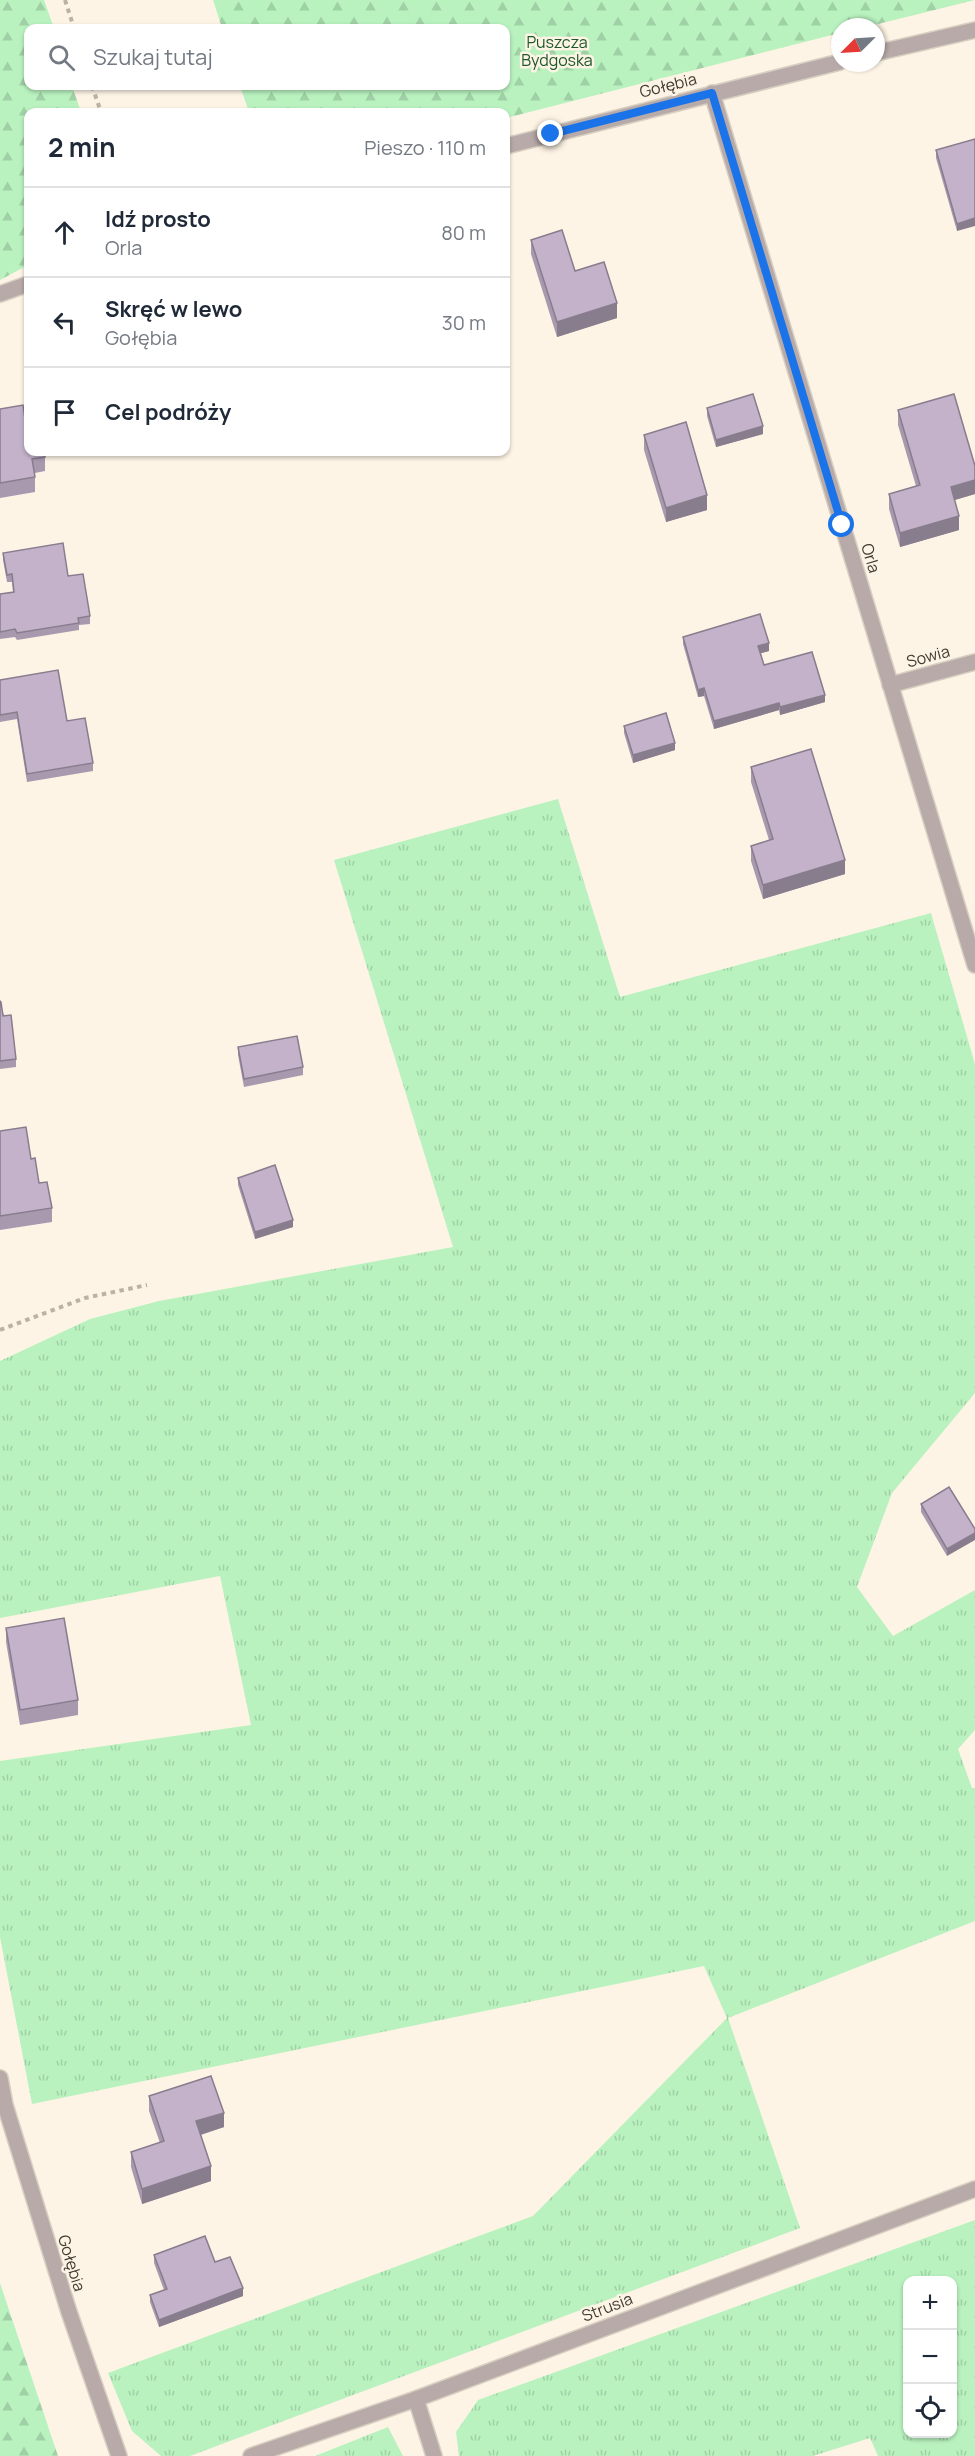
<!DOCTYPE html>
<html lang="pl">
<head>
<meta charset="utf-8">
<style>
  body { margin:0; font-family:Manrope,sans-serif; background:#f2f2f3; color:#1f2937 }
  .controls { position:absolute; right:18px; bottom:18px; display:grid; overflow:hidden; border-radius:12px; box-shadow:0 2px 4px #0004 }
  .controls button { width:54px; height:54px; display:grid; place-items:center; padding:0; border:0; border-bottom:2px solid #e0e1e3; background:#fff; color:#1f2937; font:30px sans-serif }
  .compass { position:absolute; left:831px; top:18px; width:54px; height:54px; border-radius:50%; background:#fff; box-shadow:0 2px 4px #0004; rotate:246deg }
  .stop { position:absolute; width:18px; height:18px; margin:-14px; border:4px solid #1a73e8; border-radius:50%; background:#fff }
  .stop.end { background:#1a73e8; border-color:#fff; box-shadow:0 2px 6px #0008 }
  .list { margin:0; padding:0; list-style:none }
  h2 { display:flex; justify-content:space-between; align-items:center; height:78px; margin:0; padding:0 24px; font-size:26px }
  h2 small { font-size:20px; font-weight:400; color:#747a83 }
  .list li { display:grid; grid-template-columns:39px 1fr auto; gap:18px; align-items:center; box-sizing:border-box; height:90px; padding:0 24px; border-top:2px solid #e0e1e3 }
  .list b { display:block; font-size:22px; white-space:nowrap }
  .list p { margin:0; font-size:20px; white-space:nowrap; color:#747a83 }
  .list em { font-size:20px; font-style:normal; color:#747a83 }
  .icon { flex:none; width:33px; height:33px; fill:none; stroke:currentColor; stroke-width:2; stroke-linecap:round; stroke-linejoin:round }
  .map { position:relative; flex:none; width:975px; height:2456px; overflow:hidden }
  .search { position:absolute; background:#fff; box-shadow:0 2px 4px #0004; left:24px; top:24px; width:486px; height:66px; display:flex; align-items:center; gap:15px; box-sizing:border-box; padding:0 21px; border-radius:12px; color:#747a83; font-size:22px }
  .panel { position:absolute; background:#fff; box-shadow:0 2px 4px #0004; left:24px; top:108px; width:486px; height:348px; border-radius:12px }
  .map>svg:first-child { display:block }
  .grass { fill:url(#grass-tufts); fill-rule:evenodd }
  .forest { fill:url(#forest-firs) }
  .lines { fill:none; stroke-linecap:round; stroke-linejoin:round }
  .minor-casing { stroke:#d7cfc1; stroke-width:18 }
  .path { stroke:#bab2a5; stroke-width:4; stroke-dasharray:4.5 4.5; stroke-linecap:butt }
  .minor { stroke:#b8aaa8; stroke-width:15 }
  .wall { fill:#a899ae }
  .shaded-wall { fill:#887d8d }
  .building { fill:#c3b2ca; stroke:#887d8d; stroke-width:1.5 }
  .route { stroke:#1a73e8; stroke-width:8 }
  .labels { text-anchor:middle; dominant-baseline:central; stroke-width:5; stroke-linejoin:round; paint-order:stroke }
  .park-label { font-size:16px; fill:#1c5828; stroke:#fdf4e5 }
  .street-label { font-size:16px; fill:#413b31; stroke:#fdf4e5 }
</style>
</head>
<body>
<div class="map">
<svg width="975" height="2456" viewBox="0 0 975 2456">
  <defs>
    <pattern id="grass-tufts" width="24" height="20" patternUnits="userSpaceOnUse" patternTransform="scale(1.5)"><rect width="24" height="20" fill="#b9f2bf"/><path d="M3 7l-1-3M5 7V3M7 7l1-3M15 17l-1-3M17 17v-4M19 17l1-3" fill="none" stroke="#a0d0a5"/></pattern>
    <pattern id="forest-firs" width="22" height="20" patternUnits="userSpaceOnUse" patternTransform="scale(1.5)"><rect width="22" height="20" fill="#b9f2bf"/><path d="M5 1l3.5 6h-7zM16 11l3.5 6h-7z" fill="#a0d0a5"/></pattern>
  </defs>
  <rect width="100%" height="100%" fill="#fdf4e5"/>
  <g class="grass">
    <polygon points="558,799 620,997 931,913 975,1064 975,1393 892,1493 857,1587 893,1636 975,1590 975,1730 958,1749 972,1788 975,1788 975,1921 728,2018 800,2228 190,2456 161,2456 132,2431 108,2373 533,2216 727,2018 704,1966 32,2104 0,1937 0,1761 251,1725 220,1576 0,1618 0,1361 90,1319 159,1301 453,1247 334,860"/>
    <path d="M975,2220V2456H878L870,2438L813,2456H459L456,2432L478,2400ZM908,2280H952V2434H908Z"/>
    <polygon points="388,2427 403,2456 315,2456"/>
  </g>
  <g class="forest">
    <polygon points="0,0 44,0 54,28 28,28 28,86 72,86 81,112 28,112 28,265 0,280"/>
    <polygon points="213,0 975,0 866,27 840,27 840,33 506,118 506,112 249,112 240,86 506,86 506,28 222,28"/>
    <polygon points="0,2283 58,2456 0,2456"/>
  </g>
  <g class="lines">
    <g class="minor-casing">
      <g id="minor">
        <polyline points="876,53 975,30"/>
        <polyline points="712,93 975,965"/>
        <polyline points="506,146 840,62"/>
        <polyline points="0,294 28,284"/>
        <polyline points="890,685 975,662"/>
        <polyline points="0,2078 5,2105 69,2312 119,2456"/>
        <polyline points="416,2399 434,2456"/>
        <polyline points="251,2456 416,2399 975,2189"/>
      </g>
    </g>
    <g class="path">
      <polyline points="65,0 74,28"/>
      <polyline points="92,86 101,112"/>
      <polyline points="0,1330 85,1298 147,1285"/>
    </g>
    <use href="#minor" class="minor"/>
  </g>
  <g class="wall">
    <polygon points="975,139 957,231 936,158 936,150"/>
    <polygon points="531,240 575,271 617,318 557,337 531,254"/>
    <polygon points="707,408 763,434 716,447 707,416"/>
    <polygon points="0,409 26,426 45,457 45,471 35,473 35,492 0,498"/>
    <polygon points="898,410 975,494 955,500 959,530 900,547 889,509 889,494 916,486 898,425"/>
    <polygon points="644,435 707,510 666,522 644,450"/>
    <polygon points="3,553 68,576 90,616 90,624 79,625 79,630 17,640 15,637 0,639 0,594 13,592 12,582 7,582 3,560"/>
    <polygon points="683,637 769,651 761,653 764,665 825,702 780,715 779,710 714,729 704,696 698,697 683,644"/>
    <polygon points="0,680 67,721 93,763 93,771 27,782 17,719 0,722"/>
    <polygon points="624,726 675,750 633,763 624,733"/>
    <polygon points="751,767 845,874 763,899 751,861 751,846 769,840 751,782"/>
    <polygon points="0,1001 16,1059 16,1067 0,1069"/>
    <polygon points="238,1047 303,1067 303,1075 244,1087 238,1055"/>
    <polygon points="0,1131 31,1159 39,1183 52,1208 52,1222 0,1230"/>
    <polygon points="238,1178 293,1227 255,1239 238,1185"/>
    <polygon points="949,1487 947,1556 921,1512 921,1504"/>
    <polygon points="6,1628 78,1700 78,1715 20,1725 6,1642"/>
    <polygon points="149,2096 224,2127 201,2135 211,2181 142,2204 131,2167 131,2152 160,2143 149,2111"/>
    <polygon points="154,2255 215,2262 243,2296 159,2327 150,2302 150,2295 164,2290 154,2263"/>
  </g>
  <g class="shaded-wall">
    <polygon points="975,218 975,226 957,231 957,224"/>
    <polygon points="617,303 617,318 557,337 557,322"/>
    <polygon points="763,426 763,434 716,447 716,440"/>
    <polygon points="975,480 975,494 951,501 951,487"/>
    <polygon points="707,495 707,510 666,522 666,508"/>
    <polygon points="959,516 959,530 900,547 900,533"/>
    <polygon points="769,643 769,651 758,654 758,646"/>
    <polygon points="704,688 704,696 698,697 698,690"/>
    <polygon points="825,695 825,702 780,715 780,707"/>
    <polygon points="779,703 779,710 714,729 714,721"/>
    <polygon points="675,743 675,750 633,763 633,755"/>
    <polygon points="845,860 845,874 763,899 763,885"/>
    <polygon points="293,1220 293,1227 255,1239 255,1232"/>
    <polygon points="975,1533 975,1540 947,1556 947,1549"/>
    <polygon points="224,2113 224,2127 196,2136 196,2121"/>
    <polygon points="211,2166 211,2181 142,2204 142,2189"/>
    <polygon points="243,2288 243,2296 159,2327 159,2320"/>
  </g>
  <g class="building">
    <polygon points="975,139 975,218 957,224 936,150"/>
    <polygon points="562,230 575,271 604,262 617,303 557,322 531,240"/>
    <polygon points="753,394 763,426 716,440 707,408"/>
    <polygon points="954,394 975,466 975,480 951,487 959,516 900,533 889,494 920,485 898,410"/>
    <polygon points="23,405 26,426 28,425 28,452 44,452 45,457 32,459 35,477 0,483 0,409"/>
    <polygon points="686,422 707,495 666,508 644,435"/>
    <polygon points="63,543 68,576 83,574 90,616 78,618 79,623 17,633 15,629 0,632 0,594 14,592 12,574 7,575 3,553"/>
    <polygon points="760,614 769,643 758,646 764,665 812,652 825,695 780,707 779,703 714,721 704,688 698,690 683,637"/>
    <polygon points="58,670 67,721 85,718 93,763 27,774 17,712 0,715 0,680"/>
    <polygon points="666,713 675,743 633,755 624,726"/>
    <polygon points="811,749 845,860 763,885 751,846 773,839 751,767"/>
    <polygon points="0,1001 1,1002 3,1016 11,1015 16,1059 0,1061"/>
    <polygon points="297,1036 303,1067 244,1079 238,1047"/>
    <polygon points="26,1127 31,1159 35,1158 39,1183 47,1182 52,1208 0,1216 0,1131"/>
    <polygon points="275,1165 293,1220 255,1232 238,1178"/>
    <polygon points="949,1487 975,1529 975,1533 947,1549 921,1504"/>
    <polygon points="64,1618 78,1700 20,1710 6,1628"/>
    <polygon points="211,2076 224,2113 196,2121 211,2166 142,2189 131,2152 164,2141 149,2096"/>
    <polygon points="205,2236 215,2262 230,2257 243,2288 159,2320 150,2295 167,2289 154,2255"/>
  </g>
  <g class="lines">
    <polyline class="route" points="551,134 712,93 842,525"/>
  </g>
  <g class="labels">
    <g class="park-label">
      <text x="557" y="42">Puszcza<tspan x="557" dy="18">Bydgoska</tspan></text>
    </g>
    <g class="street-label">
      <text transform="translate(668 85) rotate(-14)">Gołębia</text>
      <text transform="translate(871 558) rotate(73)">Orla</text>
      <text transform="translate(928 656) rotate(-15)">Sowia</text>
      <text transform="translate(72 2263) rotate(73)">Gołębia</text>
      <text transform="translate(607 2307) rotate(-21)">Strusia</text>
    </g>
  </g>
</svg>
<div class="controls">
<button>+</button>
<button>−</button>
<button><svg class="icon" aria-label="locate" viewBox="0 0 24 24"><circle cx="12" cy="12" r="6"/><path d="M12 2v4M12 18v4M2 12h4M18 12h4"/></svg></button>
</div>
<svg class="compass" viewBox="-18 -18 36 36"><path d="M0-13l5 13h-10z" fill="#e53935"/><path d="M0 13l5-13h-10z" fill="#747a83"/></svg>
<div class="stop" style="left:842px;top:525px"></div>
<div class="stop end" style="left:551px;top:134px"></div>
<div class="search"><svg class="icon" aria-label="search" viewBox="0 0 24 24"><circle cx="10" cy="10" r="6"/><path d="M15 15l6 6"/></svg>Szukaj tutaj</div>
<section class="panel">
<h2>2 min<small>Pieszo · 110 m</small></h2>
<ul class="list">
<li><svg class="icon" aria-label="ahead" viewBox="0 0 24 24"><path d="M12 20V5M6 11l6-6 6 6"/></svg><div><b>Idź prosto</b><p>Orla</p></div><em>80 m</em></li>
<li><svg class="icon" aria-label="left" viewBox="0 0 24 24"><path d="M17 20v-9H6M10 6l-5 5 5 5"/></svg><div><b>Skręć w lewo</b><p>Gołębia</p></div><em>30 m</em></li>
<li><svg class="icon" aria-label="arrive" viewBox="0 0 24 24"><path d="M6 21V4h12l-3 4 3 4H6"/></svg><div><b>Cel podróży</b></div></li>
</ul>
</section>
</div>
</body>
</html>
